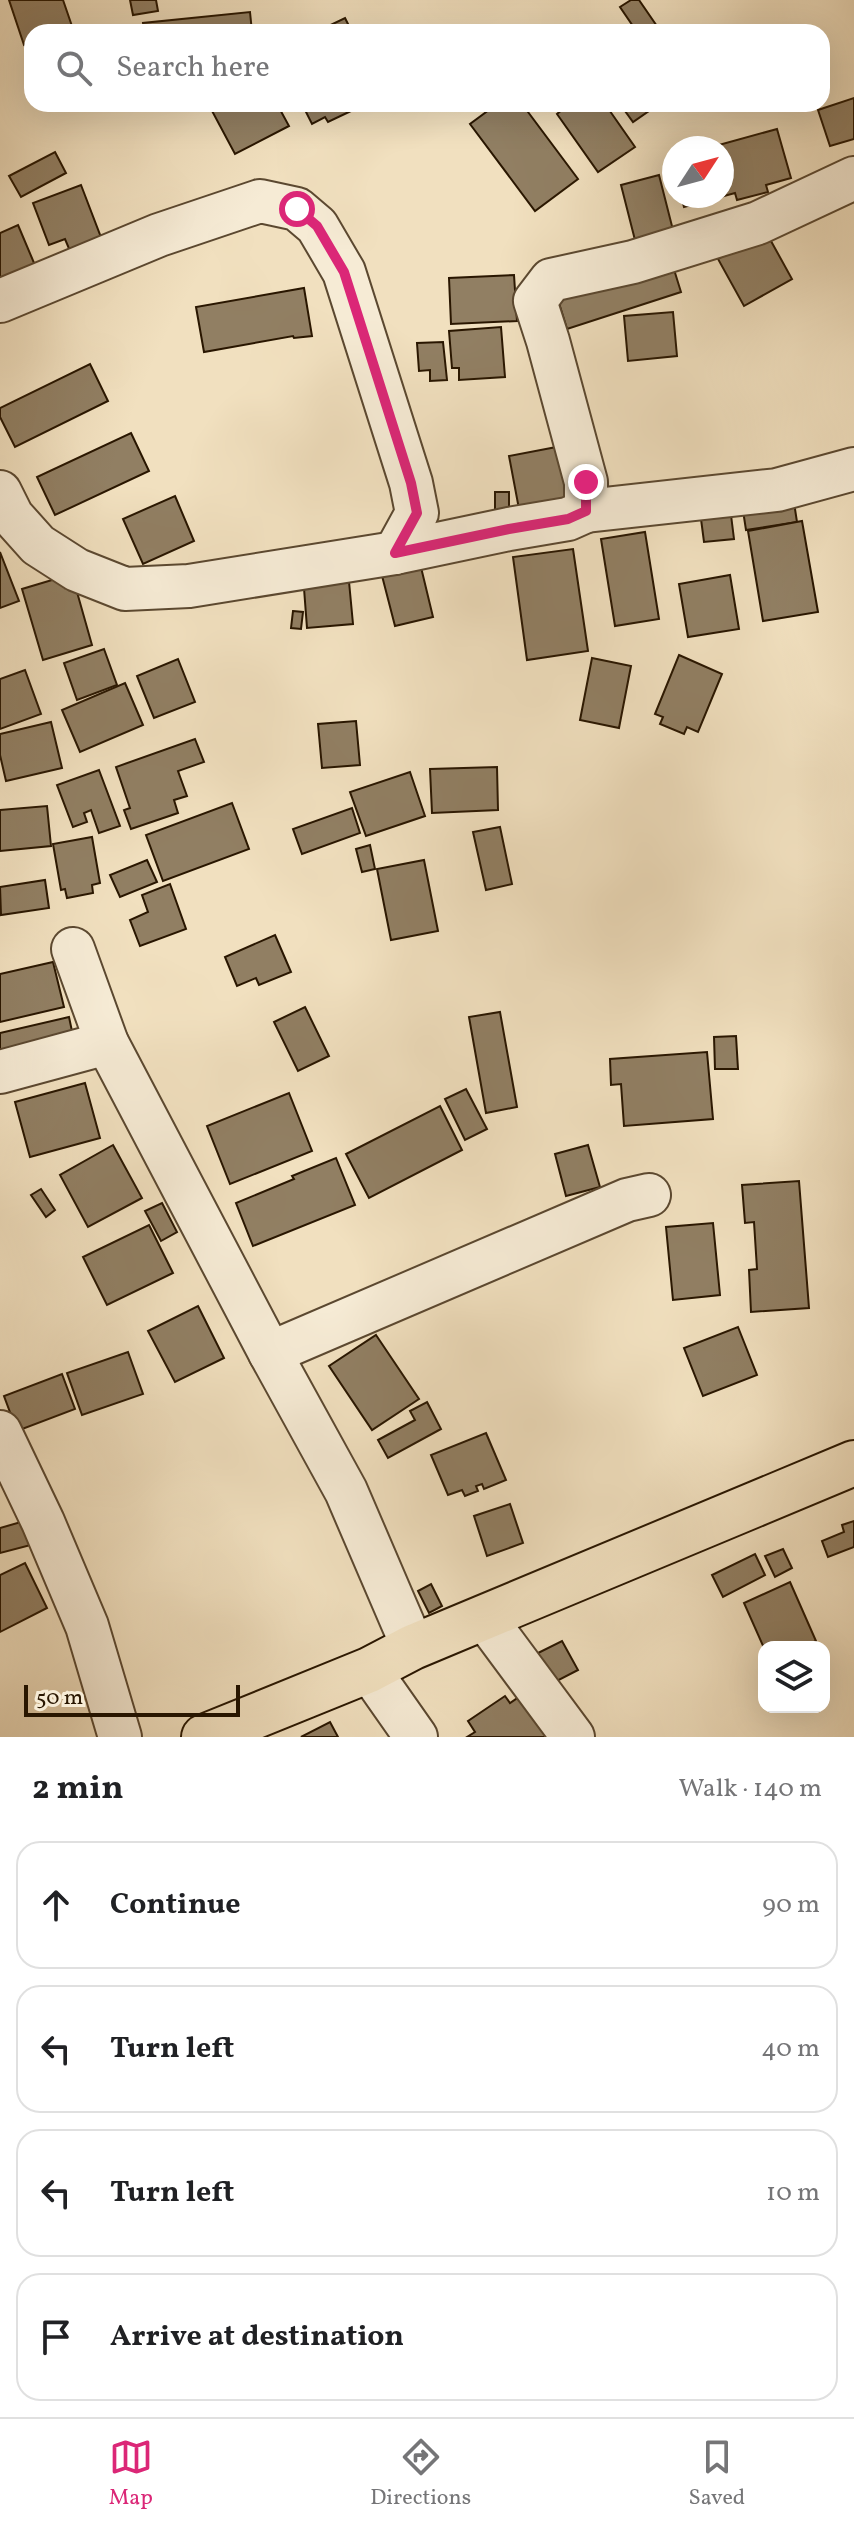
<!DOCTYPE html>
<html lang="en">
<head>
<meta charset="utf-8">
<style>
  body { margin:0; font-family:Vollkorn,serif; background:#f6f6f6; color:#202124 }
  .controls { position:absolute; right:24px; bottom:24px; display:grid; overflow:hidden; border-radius:16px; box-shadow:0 8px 32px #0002 }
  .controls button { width:72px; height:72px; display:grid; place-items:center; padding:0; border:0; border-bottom:2px solid #e0e0e0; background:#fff; color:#202124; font:40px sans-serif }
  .compass { position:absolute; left:662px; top:136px; width:72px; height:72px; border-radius:50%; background:#fff; box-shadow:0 8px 32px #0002; rotate:54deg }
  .scale { position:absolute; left:24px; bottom:20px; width:216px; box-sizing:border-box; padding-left:8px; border:4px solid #291600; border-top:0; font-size:22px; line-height:28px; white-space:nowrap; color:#291600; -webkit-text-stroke:6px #f6ebd5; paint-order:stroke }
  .stop { position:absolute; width:24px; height:24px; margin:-18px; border:6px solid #db2777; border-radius:50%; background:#fff }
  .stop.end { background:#db2777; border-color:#fff; box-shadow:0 2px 8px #0008 }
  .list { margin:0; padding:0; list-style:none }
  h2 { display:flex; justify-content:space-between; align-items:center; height:104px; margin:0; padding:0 32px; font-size:34px }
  h2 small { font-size:26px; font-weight:400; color:#757577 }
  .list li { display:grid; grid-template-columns:52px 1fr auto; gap:24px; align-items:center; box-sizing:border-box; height:128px; margin:0 16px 16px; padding:0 16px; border:2px solid #e0e0e0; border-radius:24px }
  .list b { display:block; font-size:30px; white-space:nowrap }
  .list em { font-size:26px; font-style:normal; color:#757577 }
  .icon { flex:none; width:44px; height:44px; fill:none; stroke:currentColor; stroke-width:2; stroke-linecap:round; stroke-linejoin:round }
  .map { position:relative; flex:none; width:854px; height:1737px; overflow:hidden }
  .search { position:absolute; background:#fff; box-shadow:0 8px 32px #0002; left:24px; right:24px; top:24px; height:88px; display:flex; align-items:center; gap:20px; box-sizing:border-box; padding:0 28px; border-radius:24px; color:#757577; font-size:30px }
  .sheet { height:680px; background:#fff }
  nav { display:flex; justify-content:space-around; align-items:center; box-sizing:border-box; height:112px; border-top:2px solid #e0e0e0; background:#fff; font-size:22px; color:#757577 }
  nav a { display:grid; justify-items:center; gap:4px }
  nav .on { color:#db2777 }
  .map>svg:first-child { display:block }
  .building { fill:#917f63; stroke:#291600; stroke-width:2 }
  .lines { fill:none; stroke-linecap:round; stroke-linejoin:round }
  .minor-casing { stroke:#5b4830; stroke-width:46 }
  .major-casing { stroke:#291600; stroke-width:48 }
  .minor { stroke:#f6ebd5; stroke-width:42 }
  .major { stroke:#f1e0bf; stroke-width:44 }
  .route { stroke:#db2777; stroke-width:10 }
</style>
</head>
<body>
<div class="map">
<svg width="854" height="1737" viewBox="0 0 854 1737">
  <rect width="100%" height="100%" fill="#f1e0bf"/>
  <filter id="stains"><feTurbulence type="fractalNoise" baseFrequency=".0025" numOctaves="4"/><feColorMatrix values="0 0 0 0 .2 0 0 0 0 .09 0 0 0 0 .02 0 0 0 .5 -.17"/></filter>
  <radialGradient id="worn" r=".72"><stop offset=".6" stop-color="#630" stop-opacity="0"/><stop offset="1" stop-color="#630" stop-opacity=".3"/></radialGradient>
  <g class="building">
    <polygon points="9,0 63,0 73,29 63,32 32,32 32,42 24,45"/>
    <polygon points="130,0 156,0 158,11 133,15"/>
    <polygon points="631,0 639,0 661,32 637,32 620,7"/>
    <polygon points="250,12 252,32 144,32 143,23"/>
    <polygon points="345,18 352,32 316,32"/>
    <polygon points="854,98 854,139 830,146 818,110"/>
    <polygon points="221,104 277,104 289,126 235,154 211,109"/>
    <polygon points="302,104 352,104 348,106 351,111 328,122 325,117 312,124"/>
    <polygon points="497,104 522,104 578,179 535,211 470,124"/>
    <polygon points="605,104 635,147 598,172 557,114 569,104"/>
    <polygon points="620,104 659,104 633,122"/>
    <polygon points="777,129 791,178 766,185 768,192 737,200 735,193 684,207 681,196 722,196 722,148 708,148"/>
    <polygon points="55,152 66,173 21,197 9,176"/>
    <polygon points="659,175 674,234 636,244 621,185"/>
    <polygon points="81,185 102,240 70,251 65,239 49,245 33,203"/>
    <polygon points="18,225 37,270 0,286 0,233"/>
    <polygon points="766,232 792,279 744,306 718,259"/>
    <polygon points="672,263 681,292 567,329 558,300"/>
    <polygon points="514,275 517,321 451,324 449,278"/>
    <polygon points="304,288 312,336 294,338 293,336 204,352 196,307"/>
    <polygon points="673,312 677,356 628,361 624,316"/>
    <polygon points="501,327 505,377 459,380 459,368 452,368 449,331"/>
    <polygon points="443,342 447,380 430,381 430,370 419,371 417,343"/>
    <polygon points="90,364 108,401 15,447 0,417 0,408"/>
    <polygon points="131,433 149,471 55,515 37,477"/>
    <polygon points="567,445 577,499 519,509 509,456"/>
    <rect x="495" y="492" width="14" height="25"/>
    <polygon points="175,496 194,541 143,564 123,519"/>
    <polygon points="793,496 797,522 746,530 742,504"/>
    <polygon points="731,515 734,539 704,542 701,519"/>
    <polygon points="802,521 818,612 763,621 748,531"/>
    <polygon points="645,532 659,619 615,626 601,539"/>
    <polygon points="573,549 588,651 527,660 513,557"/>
    <polygon points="0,552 19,601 0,608"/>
    <polygon points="419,559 433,617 395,626 380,568"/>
    <polygon points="348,571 353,624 307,628 303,575"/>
    <polygon points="730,575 739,629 688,637 679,584"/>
    <polygon points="62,577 65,588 75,585 92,645 43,660 22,589"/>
    <polygon points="293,611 303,612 301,629 291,628"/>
    <polygon points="104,649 117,685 77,700 64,663"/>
    <polygon points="679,655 722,674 698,732 687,727 684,734 660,724 663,717 655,714"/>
    <polygon points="592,658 631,666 619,728 580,720"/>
    <polygon points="178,659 195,702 154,718 137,676"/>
    <polygon points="25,670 41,714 0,729 0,679"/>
    <polygon points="125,683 143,725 80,752 62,710"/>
    <polygon points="356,721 360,765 322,768 318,724"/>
    <polygon points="51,722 62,768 6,781 0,755 0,734"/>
    <polygon points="195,739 204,762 178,771 187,796 174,800 178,813 131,829 124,810 130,808 116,767"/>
    <polygon points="497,767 498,810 432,813 430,769"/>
    <polygon points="99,770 120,826 99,833 91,810 84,813 87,822 73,827 57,785"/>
    <polygon points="410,772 425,816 366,836 350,792"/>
    <polygon points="232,803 249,849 163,881 146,835"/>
    <polygon points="47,806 51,846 0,851 0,810"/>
    <polygon points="352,808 360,833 302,854 293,829"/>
    <polygon points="500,827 512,884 486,890 473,832"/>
    <polygon points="92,837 100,883 92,885 93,893 67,898 65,889 61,890 53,844"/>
    <polygon points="370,845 375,869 362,872 356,849"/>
    <polygon points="147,860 157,882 120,897 110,875"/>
    <polygon points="424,860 438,931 391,940 377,869"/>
    <polygon points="45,880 49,908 1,915 0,887"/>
    <polygon points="170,884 186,929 140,946 130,920 148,912 142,895"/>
    <polygon points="275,935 291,972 259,985 256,978 237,986 225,957"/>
    <polygon points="53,962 64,1007 0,1022 0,974"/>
    <polygon points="305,1007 329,1056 298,1071 274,1022"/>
    <polygon points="500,1012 517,1107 486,1113 469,1017"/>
    <polygon points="69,1017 73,1036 0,1053 0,1033"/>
    <polygon points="736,1036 738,1069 715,1069 714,1037"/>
    <polygon points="707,1052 713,1119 624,1126 621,1084 611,1085 610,1059"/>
    <polygon points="85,1083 100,1138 30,1157 15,1102"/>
    <polygon points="466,1089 487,1129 465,1140 445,1099"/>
    <polygon points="289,1093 312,1151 230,1184 207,1126"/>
    <polygon points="440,1106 462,1150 369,1198 346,1154"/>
    <polygon points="113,1145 142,1198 88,1227 60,1175"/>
    <polygon points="588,1145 600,1187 566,1196 555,1154"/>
    <polygon points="336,1158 355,1205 253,1246 236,1203 294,1179 292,1176"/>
    <polygon points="799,1181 809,1308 751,1312 749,1270 757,1269 754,1222 745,1223 742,1185"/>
    <polygon points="41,1189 55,1210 46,1217 31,1195"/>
    <polygon points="162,1203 177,1232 161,1241 145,1211"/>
    <polygon points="713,1223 720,1295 673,1300 666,1227"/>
    <polygon points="149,1225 173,1273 107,1305 83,1257"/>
    <polygon points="198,1306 224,1358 175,1382 148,1331"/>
    <polygon points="738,1327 757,1375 703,1396 684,1348"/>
    <polygon points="376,1335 419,1399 372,1430 329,1366"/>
    <polygon points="128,1352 143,1394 82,1415 67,1373"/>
    <polygon points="62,1374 75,1409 17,1431 4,1396"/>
    <polygon points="427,1402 441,1429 388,1458 378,1440 415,1420 410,1411"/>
    <polygon points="486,1433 506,1480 484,1489 482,1484 476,1486 478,1491 465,1496 462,1490 448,1495 431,1455"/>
    <polygon points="510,1504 523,1543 487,1556 474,1516"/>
    <polygon points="35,1518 42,1542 0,1553 0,1528"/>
    <polygon points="854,1521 854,1547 828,1557 822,1541 844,1532 842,1525"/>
    <polygon points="783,1549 792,1568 775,1577 765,1556"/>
    <polygon points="755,1554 765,1575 723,1597 712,1575"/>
    <polygon points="25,1563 47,1608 0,1632 0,1575"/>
    <polygon points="790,1582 816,1641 802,1647 764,1648 744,1603"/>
    <polygon points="431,1584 442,1606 429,1613 418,1591"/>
    <polygon points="562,1641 578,1670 553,1683 538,1653"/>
    <polygon points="529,1690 561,1737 467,1737 475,1732 468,1721 505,1696 510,1703"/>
    <polygon points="330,1722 338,1737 301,1737"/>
  </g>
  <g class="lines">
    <g class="minor-casing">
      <g id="minor">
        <polyline points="0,301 159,235 260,201 297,209 317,226 344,272 411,483 417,513 395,553"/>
        <polyline points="0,492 12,516 38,545 77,570 125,589 189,586 395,553 509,529 568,519 586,511 586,482 548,341 535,301 551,280 633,262 758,223 854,178"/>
        <polyline points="586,511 777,490 854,469"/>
        <polyline points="73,949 107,1043 270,1353 346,1491 413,1647"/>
        <polyline points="0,1072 107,1043"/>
        <polyline points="270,1353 627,1200 649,1195"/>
        <polyline points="0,1432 43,1522 87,1626 120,1737"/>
        <polyline points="484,1617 573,1737"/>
        <polyline points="369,1670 416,1737"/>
      </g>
    </g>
    <g class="major-casing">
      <polyline id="major" points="204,1737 369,1670 413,1647 854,1463"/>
    </g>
    <use href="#minor" class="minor"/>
    <use href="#major" class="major"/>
  </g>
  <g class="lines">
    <polyline class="route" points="297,209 317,226 344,272 411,483 417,513 395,553 509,529 568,519 586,511 586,482"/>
  </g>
  <rect width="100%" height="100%" filter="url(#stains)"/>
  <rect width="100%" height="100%" fill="url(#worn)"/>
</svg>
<div class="controls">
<button><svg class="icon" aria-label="layers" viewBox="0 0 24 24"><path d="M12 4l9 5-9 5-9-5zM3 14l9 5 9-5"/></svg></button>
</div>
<svg class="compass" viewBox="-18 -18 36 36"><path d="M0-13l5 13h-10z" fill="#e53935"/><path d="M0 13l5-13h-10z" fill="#757577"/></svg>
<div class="scale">50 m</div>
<div class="stop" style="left:297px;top:209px"></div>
<div class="stop end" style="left:586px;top:482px"></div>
<div class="search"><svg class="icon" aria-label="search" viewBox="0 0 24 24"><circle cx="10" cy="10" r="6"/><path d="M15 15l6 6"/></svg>Search here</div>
</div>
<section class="sheet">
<h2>2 min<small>Walk · 140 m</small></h2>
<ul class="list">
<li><svg class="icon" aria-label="ahead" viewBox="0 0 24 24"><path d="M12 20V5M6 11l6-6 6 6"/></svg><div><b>Continue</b></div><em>90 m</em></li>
<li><svg class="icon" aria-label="left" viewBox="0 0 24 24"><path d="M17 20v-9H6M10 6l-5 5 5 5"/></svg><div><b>Turn left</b></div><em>40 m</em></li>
<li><svg class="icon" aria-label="left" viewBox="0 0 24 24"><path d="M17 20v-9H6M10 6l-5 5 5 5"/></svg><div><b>Turn left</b></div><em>10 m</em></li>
<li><svg class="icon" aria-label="arrive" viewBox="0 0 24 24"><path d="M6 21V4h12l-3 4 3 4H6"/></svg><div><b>Arrive at destination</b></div></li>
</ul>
</section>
<nav>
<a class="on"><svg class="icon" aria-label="map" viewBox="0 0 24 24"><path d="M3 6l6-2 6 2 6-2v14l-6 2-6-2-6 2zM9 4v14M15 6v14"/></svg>Map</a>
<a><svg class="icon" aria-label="directions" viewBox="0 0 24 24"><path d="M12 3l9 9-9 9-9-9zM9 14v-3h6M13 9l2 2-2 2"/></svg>Directions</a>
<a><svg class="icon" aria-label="saved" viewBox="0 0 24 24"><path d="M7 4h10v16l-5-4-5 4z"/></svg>Saved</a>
</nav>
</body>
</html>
